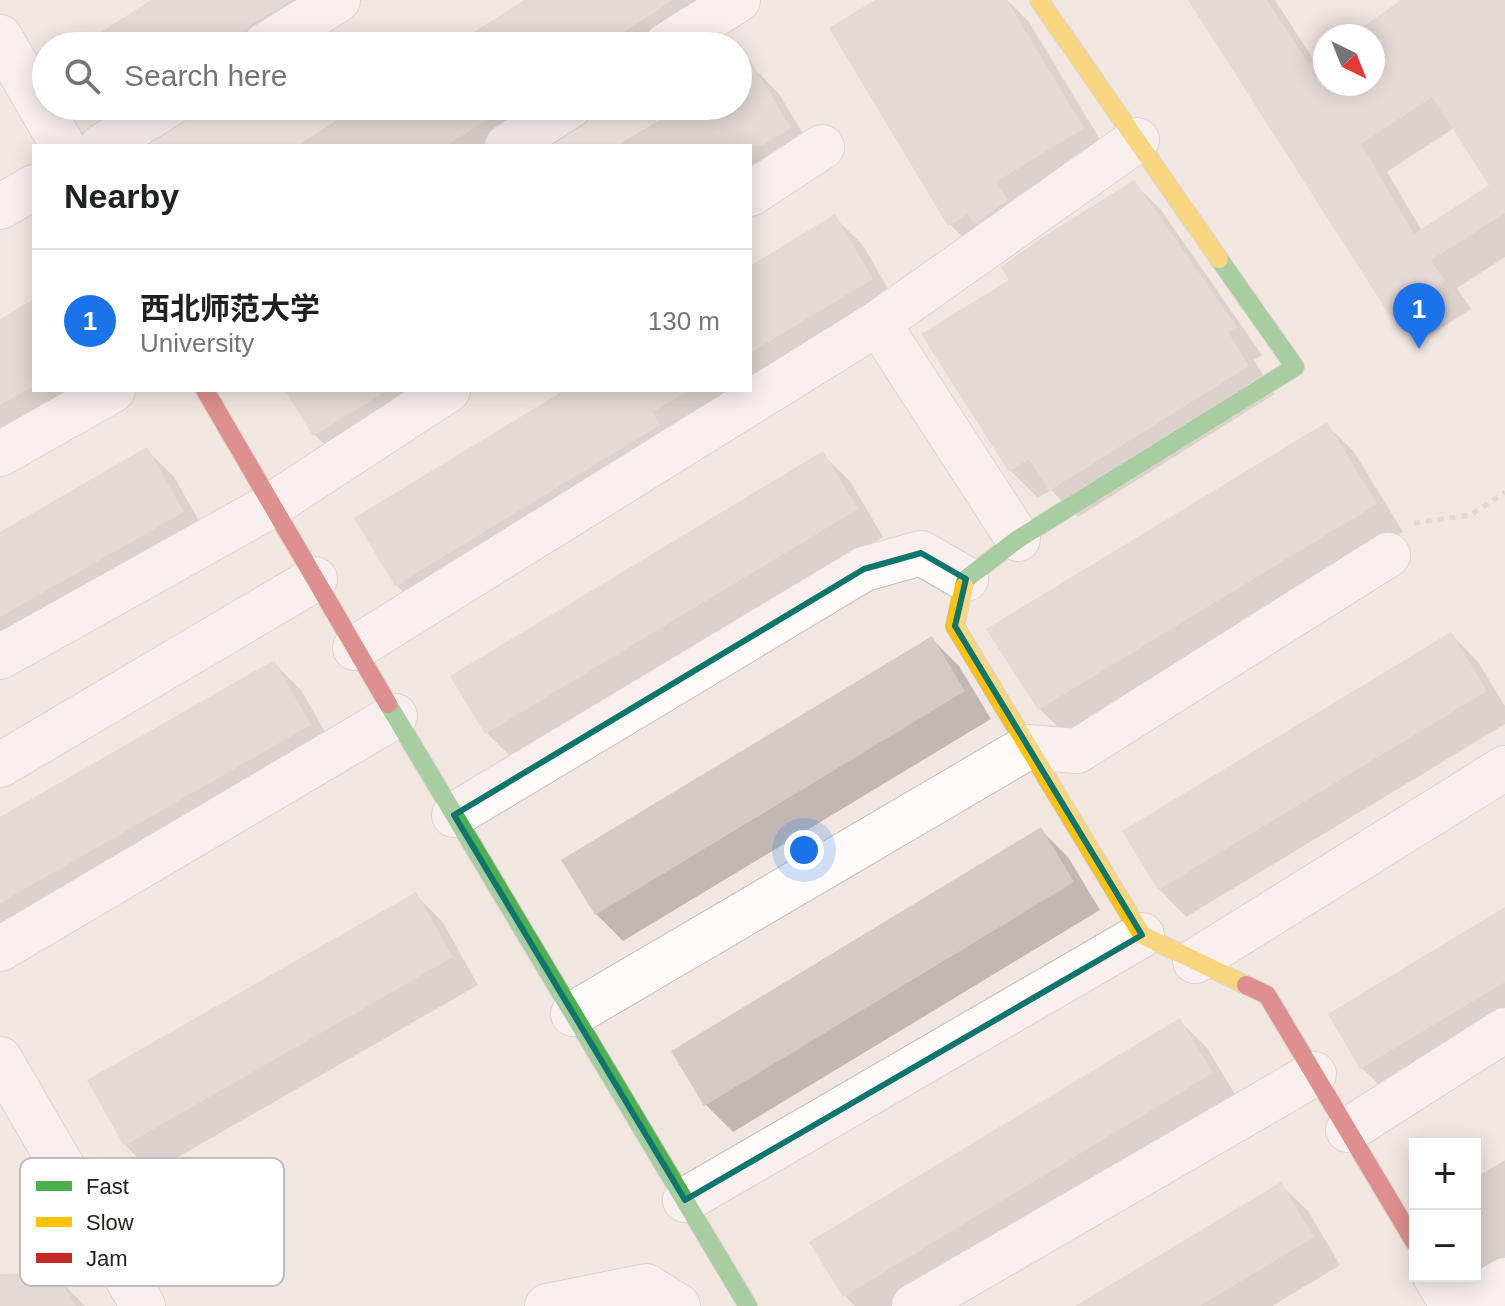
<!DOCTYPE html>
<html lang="en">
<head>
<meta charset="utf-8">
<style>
  body { margin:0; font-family:Helvetica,"Noto Sans SC",sans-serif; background:#f6f6f6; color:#202124 }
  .controls { position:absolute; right:24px; bottom:24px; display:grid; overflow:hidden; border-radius:0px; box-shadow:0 4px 20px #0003 }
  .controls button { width:72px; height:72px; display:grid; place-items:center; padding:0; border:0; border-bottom:2px solid #e0e0e0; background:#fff; color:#202124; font:40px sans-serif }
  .compass { position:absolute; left:1313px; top:24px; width:72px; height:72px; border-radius:50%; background:#fff; box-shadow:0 4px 20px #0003; rotate:137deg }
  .you { position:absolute; left:804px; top:850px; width:28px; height:28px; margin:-20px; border:6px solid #fff; border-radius:50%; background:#1a73e8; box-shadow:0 0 0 12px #1a73e833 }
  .badge { display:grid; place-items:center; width:52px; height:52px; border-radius:50%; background:#1a73e8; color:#fff; font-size:26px; font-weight:700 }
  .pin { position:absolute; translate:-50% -66px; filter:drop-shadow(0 2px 4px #0008) }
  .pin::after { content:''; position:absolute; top:42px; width:28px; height:24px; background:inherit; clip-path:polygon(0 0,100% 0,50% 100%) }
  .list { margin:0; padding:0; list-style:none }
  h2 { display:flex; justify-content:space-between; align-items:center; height:104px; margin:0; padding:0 32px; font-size:34px }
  h2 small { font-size:26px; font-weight:400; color:#757577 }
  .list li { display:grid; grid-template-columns:52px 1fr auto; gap:24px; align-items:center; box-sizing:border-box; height:144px; padding:0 32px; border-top:2px solid #e0e0e0 }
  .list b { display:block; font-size:30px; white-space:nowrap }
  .list p { margin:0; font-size:26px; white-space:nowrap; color:#757577 }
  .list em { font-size:26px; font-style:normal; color:#757577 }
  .icon { flex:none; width:44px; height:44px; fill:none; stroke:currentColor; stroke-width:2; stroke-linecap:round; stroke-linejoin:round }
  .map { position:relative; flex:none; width:1505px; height:1306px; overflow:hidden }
  .search { position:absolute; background:#fff; box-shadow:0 4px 20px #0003; left:32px; top:32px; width:720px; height:88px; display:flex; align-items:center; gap:20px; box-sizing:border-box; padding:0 28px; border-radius:44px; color:#757577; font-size:30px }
  .panel { position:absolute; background:#fff; box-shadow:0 4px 20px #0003; left:32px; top:144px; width:720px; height:248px; border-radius:0px }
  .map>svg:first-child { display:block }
  .shadow { fill:#0003; fill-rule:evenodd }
  .building { fill:#d5cac4; fill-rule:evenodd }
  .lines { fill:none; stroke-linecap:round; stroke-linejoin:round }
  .street-casing { stroke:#c6bdb8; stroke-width:46 }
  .fast-casing { stroke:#c6bdb8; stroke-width:20 }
  .slow-casing { stroke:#c6bdb8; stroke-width:20 }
  .jam-casing { stroke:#c6bdb8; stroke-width:20 }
  .path { stroke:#ccc7c4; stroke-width:5; stroke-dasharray:6 6; stroke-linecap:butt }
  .street { stroke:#fdfbfa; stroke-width:44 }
  .fast { stroke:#4caf50; stroke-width:18 }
  .slow { stroke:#ffc107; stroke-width:18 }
  .jam { stroke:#c62828; stroke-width:18 }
  .marked { fill:none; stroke:#0f766e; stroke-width:6; stroke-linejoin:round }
  .key { fill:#fff; stroke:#bfbcbb; stroke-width:2 }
  .key-label { font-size:22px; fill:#29211d }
</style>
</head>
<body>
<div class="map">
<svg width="1505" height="1306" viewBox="0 0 1505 1306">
  <rect width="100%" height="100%" fill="#f2e6e1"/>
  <g class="shadow">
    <polygon points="155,0 363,0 288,46 89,46"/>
    <polygon points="528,0 742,0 671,46 456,46"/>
    <polygon points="879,0 1007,0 1029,22 1110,156 977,252 950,224"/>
    <path d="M1190,0H1275L1315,62L1325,55V84H1373V36H1353L1405,0H1505V257L1457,288L1471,309L1419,342L1392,315ZM1454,128L1492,186L1422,231L1387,172Z"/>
    <polygon points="752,66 779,94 817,156 750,196 750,146 620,146 687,106 738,106 738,75"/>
    <polygon points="363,106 578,106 515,146 301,146"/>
    <polygon points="1134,183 1161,210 1262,355 1254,360 1275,394 1078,517 1051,490 1038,498 1011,471 1011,280"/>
    <polygon points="834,217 862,244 899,307 424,612 396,585 569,390 750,390 750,268"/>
    <polygon points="34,301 34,390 101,390 0,448 0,321"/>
    <polygon points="288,390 460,390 342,462 314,434"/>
    <polygon points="1327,425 1354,452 1403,532 1067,736 1039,708"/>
    <polygon points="147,450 174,477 210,540 0,660 0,534"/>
    <polygon points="822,454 850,481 883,537 514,760 487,733 453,676"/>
    <polygon points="1451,634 1478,662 1505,706 1505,724 1186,917 1159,889"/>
    <polygon points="932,639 959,666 991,719 623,941 596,914"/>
    <polygon points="274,663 301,690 337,753 0,929 0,819"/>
    <polygon points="1041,830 1068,857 1100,910 733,1132 706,1105 674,1052"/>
    <polygon points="415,894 442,921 478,985 152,1172 125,1145"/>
    <polygon points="1505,909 1505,1025 1389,1095 1362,1068 1330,1015"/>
    <polygon points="1180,1021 1207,1048 1239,1101 900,1306 855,1306 845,1296"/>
    <polygon points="1505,1160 1505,1276 1491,1284 1475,1269 1475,1178"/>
    <polygon points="1280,1184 1308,1211 1340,1265 1272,1306 1079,1306"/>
    <polygon points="55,1275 85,1306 0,1306 0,1276"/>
  </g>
  <g class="building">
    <polygon points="151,0 291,0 251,25 242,34 224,46 86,46 84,43"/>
    <polygon points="524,0 673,0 602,46 452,46"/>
    <polygon points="875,0 1007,0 1084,128 996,182 1008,200 974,224 968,214 948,226 829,28"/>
    <path d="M1188,0H1267L1309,64L1325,53V84H1373V36H1350L1401,0H1505V213L1431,260L1445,281L1390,316ZM1432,97L1489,185L1414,234L1361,144Z"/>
    <polygon points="738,40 791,128 761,146 616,146 683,106 738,106"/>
    <polygon points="359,106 508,106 446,146 297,146"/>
    <polygon points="1134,180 1237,327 1228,332 1249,366 1049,491 1029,459 1009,472 921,334 1009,280 1001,267 1040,239"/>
    <polygon points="835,214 873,279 750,353 750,266"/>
    <polygon points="34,299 34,386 0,405 0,319"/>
    <polygon points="285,390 388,390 313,436"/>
    <polygon points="565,390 690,390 653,412 660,425 395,586 354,518"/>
    <polygon points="1327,422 1377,504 1038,710 986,629"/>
    <polygon points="147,447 184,512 0,617 0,532"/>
    <polygon points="823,451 858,509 485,734 450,676"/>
    <polygon points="1451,632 1487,691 1158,890 1122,831"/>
    <polygon points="932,636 965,691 595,915 561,860"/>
    <polygon points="274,660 311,725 0,903 0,817"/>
    <polygon points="1041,827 1074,882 704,1106 671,1051"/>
    <polygon points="416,892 453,957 124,1146 87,1080"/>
    <polygon points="1505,907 1505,982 1360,1069 1328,1014"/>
    <polygon points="1180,1018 1213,1073 843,1297 809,1242"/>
    <polygon points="1281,1182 1314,1237 1200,1306 1075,1306"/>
    <polygon points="56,1273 76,1306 0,1306 0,1274"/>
  </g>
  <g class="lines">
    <g class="street-casing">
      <g id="street">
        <polyline points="0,37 63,146"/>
        <polyline points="264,46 338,0"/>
        <polyline points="665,46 738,0"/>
        <polyline points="102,146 167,106"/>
        <polyline points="507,146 570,106"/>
        <polyline points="750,194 822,147"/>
        <polyline points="0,207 34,187"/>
        <polyline points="878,323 1137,140"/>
        <polyline points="0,454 113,390"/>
        <polyline points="355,648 878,323 1018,539"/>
        <polyline points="0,657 272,505 448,390"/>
        <polyline points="0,765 315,579"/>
        <polyline points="454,815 864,569 921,553 966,579"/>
        <polyline points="0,949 395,716"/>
        <polyline points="1195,961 1505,768"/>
        <polyline points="573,1014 1028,747 1077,751 1388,555"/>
        <polyline points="0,1059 143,1306"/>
        <polyline points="1348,1130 1505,1030"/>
        <polyline points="685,1200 1142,935"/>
        <polyline points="1435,1276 1453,1306"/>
        <polyline points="547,1306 646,1286 678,1306"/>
        <polyline points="914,1306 1314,1074"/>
        <polyline points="1462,1306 1505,1280"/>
      </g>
    </g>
    <g class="fast-casing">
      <g id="fast">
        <polyline points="964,586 966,579 1018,539 1295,367 1219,259"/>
        <polyline points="388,704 748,1306"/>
      </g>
    </g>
    <g class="slow-casing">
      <g id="slow">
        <polyline points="1039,0 1219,259"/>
        <polyline points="964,586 955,626 1142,935 1246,985"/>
      </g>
    </g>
    <g class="jam-casing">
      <g id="jam">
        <polyline points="205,390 388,704"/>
        <polyline points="1246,985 1267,995 1415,1243"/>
      </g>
    </g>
    <polyline class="path" points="1414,523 1471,515 1505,492"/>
    <use href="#street" class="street"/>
    <use href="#fast" class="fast"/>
    <use href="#slow" class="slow"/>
    <use href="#jam" class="jam"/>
  </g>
  <path d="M0 0H1505V1306H0ZM921,553L966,579L955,626L1142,935L685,1200L454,815L864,569Z" fill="#f2e6e1" fill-opacity=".55" fill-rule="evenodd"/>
  <path class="marked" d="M921,553L966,579L955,626L1142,935L685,1200L454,815L864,569Z"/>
  <rect x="20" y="1158" width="264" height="128" rx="12" class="key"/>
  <rect x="36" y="1181" width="36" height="10" fill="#4caf50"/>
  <rect x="36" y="1217" width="36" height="10" fill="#ffc107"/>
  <rect x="36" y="1253" width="36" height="10" fill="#c62828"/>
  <g class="key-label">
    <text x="86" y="1194">Fast</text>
    <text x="86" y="1230">Slow</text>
    <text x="86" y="1266">Jam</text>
  </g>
</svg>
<div class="controls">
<button>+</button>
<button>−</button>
</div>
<svg class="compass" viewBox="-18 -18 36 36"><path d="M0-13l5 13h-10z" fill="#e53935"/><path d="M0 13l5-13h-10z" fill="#757577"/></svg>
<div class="you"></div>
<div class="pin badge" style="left:1419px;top:349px">1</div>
<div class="search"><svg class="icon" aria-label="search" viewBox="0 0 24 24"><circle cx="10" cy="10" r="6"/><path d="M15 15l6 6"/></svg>Search here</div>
<section class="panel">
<h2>Nearby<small></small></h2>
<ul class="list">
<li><span class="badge">1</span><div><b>西北师范大学</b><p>University</p></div><em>130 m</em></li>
</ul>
</section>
</div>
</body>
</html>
